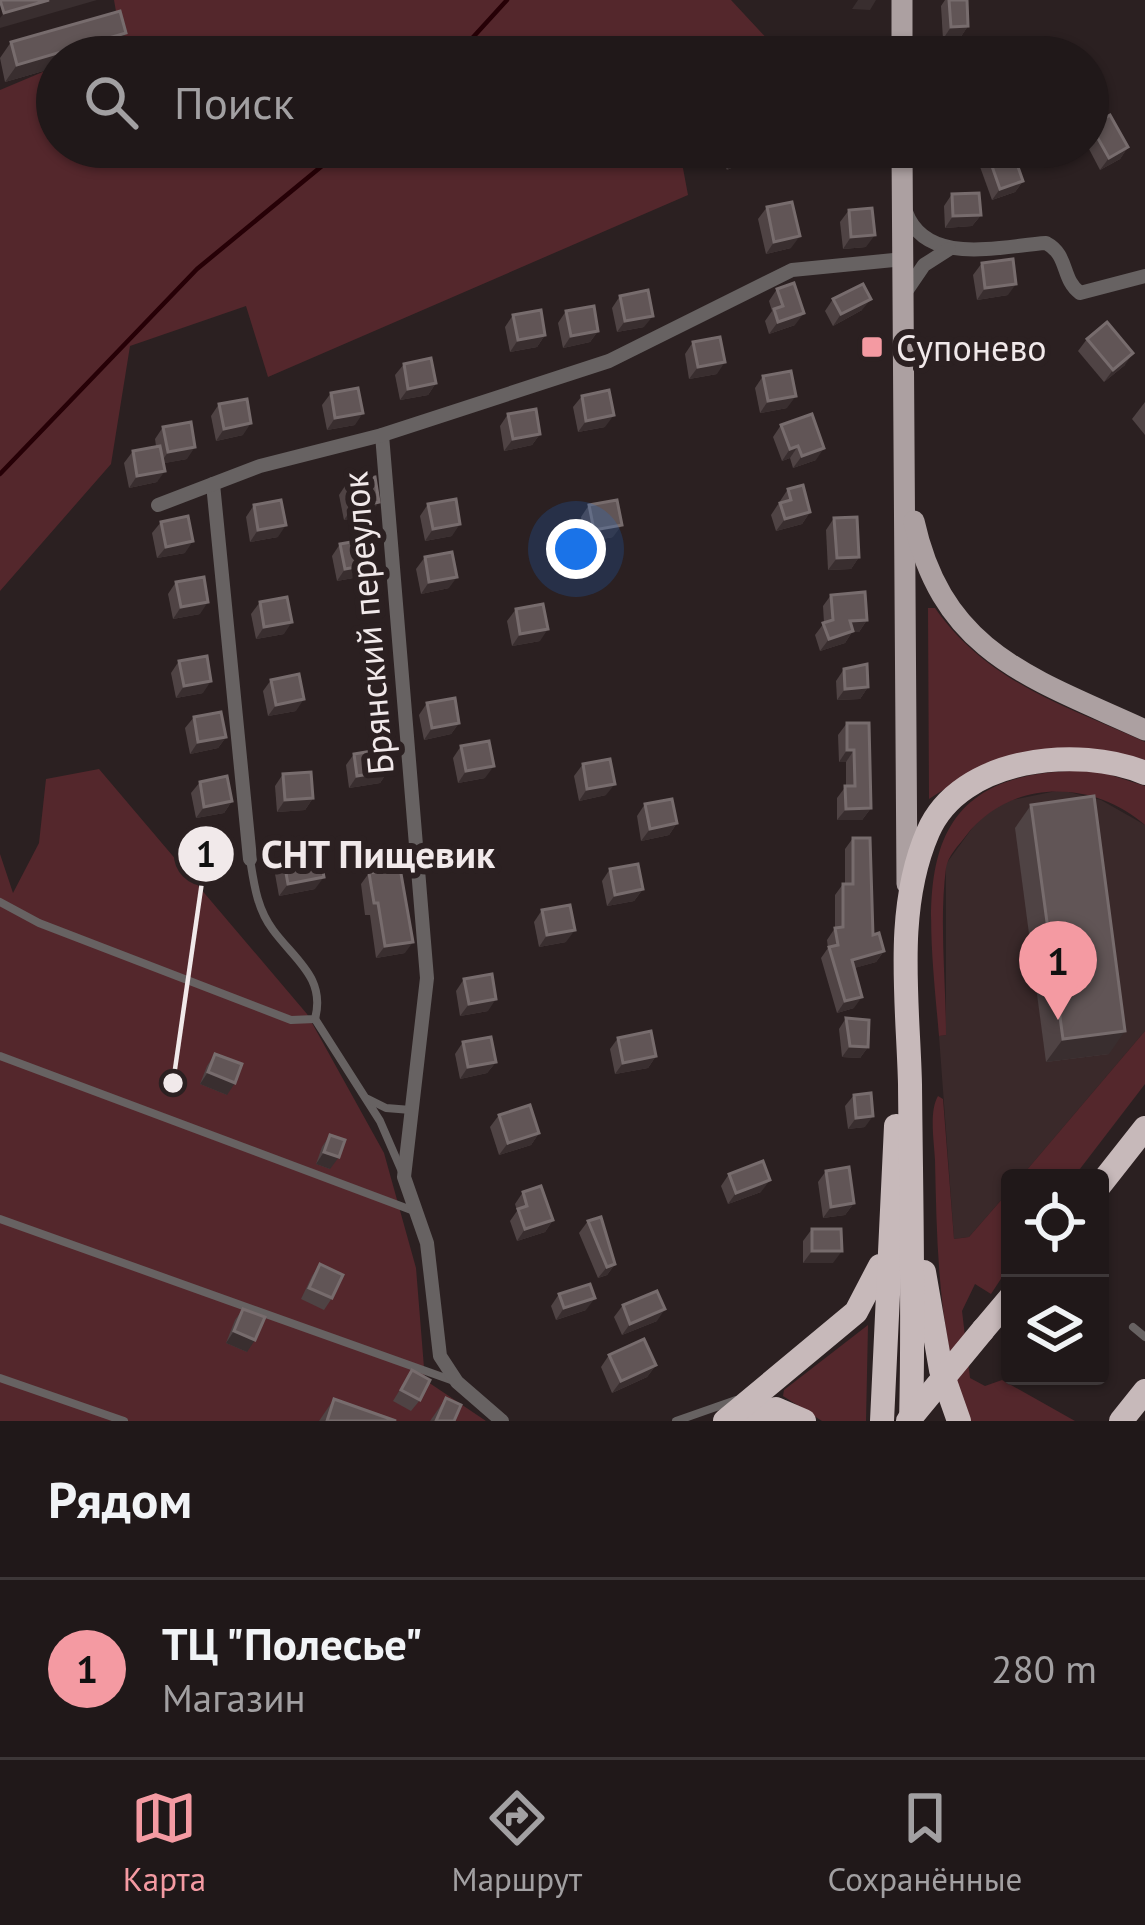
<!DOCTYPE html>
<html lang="ru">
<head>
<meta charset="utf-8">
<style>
  body { margin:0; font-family:"PT Sans",sans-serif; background:#282122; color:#f1f3f6 }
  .controls { position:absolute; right:36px; bottom:36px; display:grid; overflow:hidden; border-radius:12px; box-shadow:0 3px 9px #0004 }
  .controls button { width:108px; height:108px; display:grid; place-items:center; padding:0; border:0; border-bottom:3px solid #3d3738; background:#201819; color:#f1f3f6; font:60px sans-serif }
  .you { position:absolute; left:576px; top:549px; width:42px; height:42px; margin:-30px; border:9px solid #fff; border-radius:50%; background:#1a73e8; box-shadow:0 0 0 18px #1a73e833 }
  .badge { display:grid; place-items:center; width:78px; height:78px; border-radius:50%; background:#f49aa2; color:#111; font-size:39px; font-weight:700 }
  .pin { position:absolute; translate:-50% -99px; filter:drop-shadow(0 3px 6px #0008) }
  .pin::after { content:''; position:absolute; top:63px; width:42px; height:36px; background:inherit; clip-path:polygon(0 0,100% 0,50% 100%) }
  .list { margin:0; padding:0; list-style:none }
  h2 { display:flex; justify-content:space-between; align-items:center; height:156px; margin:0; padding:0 48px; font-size:51px }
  h2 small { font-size:39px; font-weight:400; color:#a2a0a2 }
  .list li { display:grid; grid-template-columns:78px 1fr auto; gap:36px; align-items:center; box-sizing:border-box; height:180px; padding:0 48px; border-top:3px solid #3d3738 }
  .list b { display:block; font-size:45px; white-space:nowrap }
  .list p { margin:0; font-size:39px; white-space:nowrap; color:#a2a0a2 }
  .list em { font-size:39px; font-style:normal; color:#a2a0a2 }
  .icon { flex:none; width:66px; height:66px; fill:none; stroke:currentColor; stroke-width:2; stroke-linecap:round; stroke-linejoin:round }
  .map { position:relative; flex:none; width:1145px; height:1421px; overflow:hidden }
  .search { position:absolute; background:#201819; box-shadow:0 3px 9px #0004; left:36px; right:36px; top:36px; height:132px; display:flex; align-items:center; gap:30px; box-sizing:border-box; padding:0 42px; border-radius:66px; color:#a2a0a2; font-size:45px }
  .sheet { height:336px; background:#201819 }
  nav { display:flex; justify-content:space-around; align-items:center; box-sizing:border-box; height:168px; border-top:3px solid #3d3738; background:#201819; font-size:33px; color:#a2a0a2 }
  nav a { display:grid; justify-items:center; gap:6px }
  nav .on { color:#f49aa2 }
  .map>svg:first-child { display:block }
  .built { fill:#3a292a }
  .green { fill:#54272c }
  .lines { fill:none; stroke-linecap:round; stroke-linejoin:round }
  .stream { stroke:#260006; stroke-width:4.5 }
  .lane { stroke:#676262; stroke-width:8 }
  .street { stroke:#676262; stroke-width:14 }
  .primary { stroke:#aca0a1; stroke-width:21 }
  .highway { stroke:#c7b9ba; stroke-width:24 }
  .highway-bridge { stroke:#c7b9ba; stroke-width:24 }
  .wall { fill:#4f4344 }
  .shaded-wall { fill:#392e2f }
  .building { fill:#615556; stroke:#776c6d; stroke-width:3 }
  .poi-dot { fill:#f49aa2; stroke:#2b2021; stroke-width:4.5 }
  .labels { text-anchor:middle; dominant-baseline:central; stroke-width:12; stroke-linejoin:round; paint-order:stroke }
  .poi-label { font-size:36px; fill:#f1e9ea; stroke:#2b2021; text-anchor:start }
  .street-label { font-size:36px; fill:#f1e9ea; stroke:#2b2021 }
  .leader { fill:none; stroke:#f1e9ea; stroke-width:4.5 }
  .callout-dot { fill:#f1e9ea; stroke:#2b2021; stroke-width:4.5 }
  .mark-label { font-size:36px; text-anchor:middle; font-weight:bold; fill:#111 }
  .callout-label { font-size:39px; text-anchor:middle; font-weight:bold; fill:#f1e9ea; stroke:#2b2021; stroke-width:12; stroke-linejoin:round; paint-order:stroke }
</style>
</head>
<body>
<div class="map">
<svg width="1145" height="1421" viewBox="0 0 1145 1421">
  <rect width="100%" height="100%" fill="#2b2021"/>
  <polygon class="built" points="1061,790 1101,800 1145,825 1145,1031 1020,1178 1010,1178 1010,1190 969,1237 954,1239 939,1036 946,1035 946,864 981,816 998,803"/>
  <g class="green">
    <polygon points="114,0 731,0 784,57 706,57 701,52 697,57 79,57 121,40"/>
    <polygon points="57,66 57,147 679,147 688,195 268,377 246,306 130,346 111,464 0,591 0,90"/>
    <path d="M928,608H935C988,683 1064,705 1145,742V761C1064,733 998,754 929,799Z"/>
    <polygon points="99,769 307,1014 384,1153 416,1268 425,1380 486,1421 0,1421 0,854 13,893 39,843 46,779"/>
    <path d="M1098,771L1145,786V825C1091,778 1009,779 965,837C958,846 948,856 946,868C939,921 946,981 946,1035L939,1036C927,894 903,764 1098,771Z"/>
    <polygon points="1145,1031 1145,1084 1073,1178 1020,1178"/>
    <path d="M938,1096L943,1099L954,1239L969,1237L1010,1190V1265L991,1294L975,1284L962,1311L970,1378L985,1386L1002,1380L1075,1421H969C938,1337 937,1248 935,1160C934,1141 929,1111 938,1096Z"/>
    <polygon points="868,1325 866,1421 822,1421 783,1396 784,1390"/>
  </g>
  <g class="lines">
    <g class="stream">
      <polyline points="455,57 507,0"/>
      <polyline points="0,474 197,269 345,147"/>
    </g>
    <g class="lane">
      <path d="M0,902L39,923L291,1020L315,1019C326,978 295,960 273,930C257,909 254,884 250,859"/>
      <polyline points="315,1019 380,1121 403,1174"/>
      <polyline points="0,1056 414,1211"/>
      <polyline points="368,1099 386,1108 411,1110"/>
      <polyline points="0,1219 451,1380"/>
      <polyline points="1133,1327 1145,1337"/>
      <polyline points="0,1378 124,1421"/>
      <polyline points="676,1421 736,1400"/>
    </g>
    <g class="street">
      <path d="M906,212C926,267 1000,246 1046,243C1069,255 1061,279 1080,293L1145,276"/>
      <polyline points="907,290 924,265 949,249"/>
      <polyline points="382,435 427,978 404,1177 427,1243 440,1356 457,1382 502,1421"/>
      <polyline points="213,484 250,859"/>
      <polyline points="158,505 260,466 382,435 609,361 792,270 904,259"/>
    </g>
    <g class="primary">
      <polyline points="902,0 902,57"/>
      <polyline points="902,147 907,884"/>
      <path d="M914,521C943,654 1034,679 1145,730"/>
    </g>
    <g class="highway">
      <polyline points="1100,1185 1145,1128"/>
      <polyline points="924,1272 941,1370 959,1421"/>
      <polyline points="983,1330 1010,1298"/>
      <polyline points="739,1417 776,1409 804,1421"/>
      <polyline points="725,1421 856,1312 880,1266"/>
      <polyline points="882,1421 896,1126"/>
      <path d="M911,1421C914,1309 911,1196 910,1084C908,1002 894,910 928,832C960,757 1079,745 1145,773"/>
      <polyline points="1121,1421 1145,1391"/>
    </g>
    <polyline class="highway-bridge" points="908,1421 983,1330"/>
  </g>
  <g class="wall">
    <polygon points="945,0 967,0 968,26 960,38 943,39 941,6"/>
    <polygon points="126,33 114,51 92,57 57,57 57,67 5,82 0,58 11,42"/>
    <polygon points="1091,126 1128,147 1120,159 1100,170 1088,147 1088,130"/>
    <polygon points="716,147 759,147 751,159 727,170"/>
    <polygon points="987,152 1023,181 1015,192 992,200 979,164"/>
    <polygon points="952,194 981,215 972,226 945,228 944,206"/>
    <polygon points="767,207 791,248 766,254 758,219"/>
    <polygon points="849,210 866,247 843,249 840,222"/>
    <polygon points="982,263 1008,295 977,300 973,275"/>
    <polygon points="777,289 795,325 769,334 765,321 772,311 769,301"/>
    <polygon points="620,296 644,327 617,332 612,308"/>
    <polygon points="833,299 862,310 833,326 825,311"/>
    <polygon points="566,311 598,331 590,342 563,348 558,323"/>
    <polygon points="513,315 545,335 537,347 510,352 505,327"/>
    <polygon points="1087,339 1125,365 1104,382 1078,351"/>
    <polygon points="693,342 717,374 689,379 685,354"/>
    <polygon points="404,364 436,383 428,395 400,400 395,375"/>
    <polygon points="763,376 787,408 760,413 755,388"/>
    <polygon points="331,393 355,425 327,430 322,405"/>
    <polygon points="582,396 605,427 578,432 573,407"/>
    <polygon points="1145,402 1145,435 1132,419"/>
    <polygon points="219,404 243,435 216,441 211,416"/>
    <polygon points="508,414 540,434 532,445 504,451 500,426"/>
    <polygon points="781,425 816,460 793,468 790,458 782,461 773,437"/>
    <polygon points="163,427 187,459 164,463 157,482 129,488 124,463 133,451 156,446 155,439"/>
    <polygon points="347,483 371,514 344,520 339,495"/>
    <polygon points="788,489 810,512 802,524 776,531 771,515"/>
    <polygon points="428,504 452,536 425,541 420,516"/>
    <polygon points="254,505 278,537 250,542 246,517"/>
    <polygon points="589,505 613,537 586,542 581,517"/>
    <polygon points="834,518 859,557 851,569 828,570 826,530"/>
    <polygon points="161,522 185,553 157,558 152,533"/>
    <polygon points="340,544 373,564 364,576 337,581 332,556"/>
    <polygon points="425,557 449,588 421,594 416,569"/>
    <polygon points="176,582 200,614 173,619 168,594"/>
    <polygon points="831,595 867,620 859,632 852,632 845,643 820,651 815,635 824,623 823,606"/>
    <polygon points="260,602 284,634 256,639 251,614"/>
    <polygon points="516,609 540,641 512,646 507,621"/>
    <polygon points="179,661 203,693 176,698 171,673"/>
    <polygon points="844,669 868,687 860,699 837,700 836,681"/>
    <polygon points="271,680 296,711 268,716 263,691"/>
    <polygon points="427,703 459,723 451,734 424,740 419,715"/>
    <polygon points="194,717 226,737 218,748 190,754 185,728"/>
    <polygon points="847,723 871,808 862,820 837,820 837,798 846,786 846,762 839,762 838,735"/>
    <polygon points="461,746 485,778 458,783 453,758"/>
    <polygon points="354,754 388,771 380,783 349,788 346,765"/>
    <polygon points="583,764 606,795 579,801 574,776"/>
    <polygon points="283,774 313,798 305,810 277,812 275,786"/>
    <polygon points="200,782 232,801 224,813 196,818 191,793"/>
    <polygon points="645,804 677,823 669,835 641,841 637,816"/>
    <polygon points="1031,805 1109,1054 1046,1062 1015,828"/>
    <polygon points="853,838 873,935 884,951 876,962 854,968 854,1008 837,1013 821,958 828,948 827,940 835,928 835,895 843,884 845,884 845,849"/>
    <polygon points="284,862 315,889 279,896 275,874"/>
    <polygon points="610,869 643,889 634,901 607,906 602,881"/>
    <polygon points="369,873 405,953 376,958 370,915 365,915 361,884"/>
    <polygon points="542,910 566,942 539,947 534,922"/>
    <polygon points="464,979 488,1011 460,1016 456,991"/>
    <polygon points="846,1018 868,1047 860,1058 842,1057 839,1029"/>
    <polygon points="618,1038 656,1056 648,1068 615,1074 610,1049"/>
    <polygon points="463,1042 496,1062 487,1073 460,1079 455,1054"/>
    <polygon points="215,1054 227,1095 200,1084 207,1066"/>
    <polygon points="854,1095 865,1127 848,1129 845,1106"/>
    <polygon points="499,1115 539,1133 531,1145 499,1155 490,1127"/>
    <polygon points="330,1135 330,1169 316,1164 322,1147"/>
    <polygon points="826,1171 854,1203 845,1215 823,1218 818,1182"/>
    <polygon points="729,1174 761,1192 728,1204 721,1186"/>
    <polygon points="523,1192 553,1220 545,1232 517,1241 510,1221 517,1211 515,1204"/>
    <polygon points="588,1221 615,1264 607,1275 598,1278 579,1233"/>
    <polygon points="812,1229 833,1263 803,1263 803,1241"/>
    <polygon points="320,1264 332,1298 324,1310 301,1299 312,1276"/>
    <polygon points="559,1294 586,1310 556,1320 551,1306"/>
    <polygon points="623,1305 657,1321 622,1335 614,1317"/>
    <polygon points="243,1309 247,1352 226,1343 235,1320"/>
    <polygon points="609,1355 656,1365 647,1377 612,1393 601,1367"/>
    <polygon points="412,1370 420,1400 411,1411 393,1401"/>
    <polygon points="446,1398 454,1421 430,1421"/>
    <polygon points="334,1399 396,1421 319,1421"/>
  </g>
  <g class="shaded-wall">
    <polygon points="49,0 97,0 0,28 0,18 4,13"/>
    <polygon points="858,0 876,0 870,10 852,9"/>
    <polygon points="968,26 960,38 943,39 951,27"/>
    <polygon points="126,33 114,51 92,57 57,57 57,67 5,82 17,65"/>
    <polygon points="751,147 759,147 751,159 727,170 740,153"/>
    <polygon points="1128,147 1120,159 1100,170 1109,158"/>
    <polygon points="1023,181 1015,192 992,200 1000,189"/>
    <polygon points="981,215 972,226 945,228 953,216"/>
    <polygon points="875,235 866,247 843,249 851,237"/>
    <polygon points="800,236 791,248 766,254 774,242"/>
    <polygon points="1016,284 1008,295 977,300 985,288"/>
    <polygon points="871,299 862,310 833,326 841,314"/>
    <polygon points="804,313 795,325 769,334 778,322"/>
    <polygon points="653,316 644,327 617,332 625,321"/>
    <polygon points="598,331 590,342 563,348 571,336"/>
    <polygon points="545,335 537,347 510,352 518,340"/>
    <polygon points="1133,353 1125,365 1104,382 1113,370"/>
    <polygon points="725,362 717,374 689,379 698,367"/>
    <polygon points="436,383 428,395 400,400 408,389"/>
    <polygon points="796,396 787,408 760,413 768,401"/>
    <polygon points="363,413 355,425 327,430 335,418"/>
    <polygon points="614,415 605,427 578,432 586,421"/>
    <polygon points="251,423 243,435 216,441 224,429"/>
    <polygon points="540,434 532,445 504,451 513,439"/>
    <polygon points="798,446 790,458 782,461 790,449"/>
    <polygon points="195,447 187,459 160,464 168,452"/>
    <polygon points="824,448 816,460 793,468 802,456"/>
    <polygon points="165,471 157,482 129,488 137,476"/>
    <polygon points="379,502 371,514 344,520 352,508"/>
    <polygon points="810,512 802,524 776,531 785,519"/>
    <polygon points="460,524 452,536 425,541 433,529"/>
    <polygon points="286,525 278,537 250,542 258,530"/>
    <polygon points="622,525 613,537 586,542 594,530"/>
    <polygon points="193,541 185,553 157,558 166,547"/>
    <polygon points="859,557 851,569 828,570 837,558"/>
    <polygon points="373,564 364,576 337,581 345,569"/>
    <polygon points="457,577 449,588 421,594 429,582"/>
    <polygon points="208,602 200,614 173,619 181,607"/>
    <polygon points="867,620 859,632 852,632 845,643 820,651 829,639 850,621"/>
    <polygon points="292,622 284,634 256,639 264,627"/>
    <polygon points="548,629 540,641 512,646 520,634"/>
    <polygon points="211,681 203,693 176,698 184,686"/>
    <polygon points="868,687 860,699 837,700 845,689"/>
    <polygon points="304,699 296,711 268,716 276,705"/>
    <polygon points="459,723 451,734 424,740 432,728"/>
    <polygon points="226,737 218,748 190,754 198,742"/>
    <polygon points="847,750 854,750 846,762 839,762"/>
    <polygon points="494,766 485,778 458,783 466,771"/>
    <polygon points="388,771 380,783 349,788 357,776"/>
    <polygon points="615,784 606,795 579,801 587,789"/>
    <polygon points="313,798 305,810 277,812 285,800"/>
    <polygon points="232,801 224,813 196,818 204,807"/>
    <polygon points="871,808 862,820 837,820 846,809"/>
    <polygon points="677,823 669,835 641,841 650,829"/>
    <polygon points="324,877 315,889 279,896 288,884"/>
    <polygon points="643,889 634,901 607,906 615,895"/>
    <polygon points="575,930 566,942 539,947 547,935"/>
    <polygon points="413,942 405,953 376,958 385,946"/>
    <polygon points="884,951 876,962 844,971 852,960"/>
    <polygon points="862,997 854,1008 837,1013 845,1001"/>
    <polygon points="496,999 488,1011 460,1016 469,1004"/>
    <polygon points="1125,1031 1109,1054 1046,1062 1063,1039"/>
    <polygon points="850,1046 868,1047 860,1058 842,1057"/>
    <polygon points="656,1056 648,1068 615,1074 623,1063"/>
    <polygon points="496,1062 487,1073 460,1079 468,1067"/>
    <polygon points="208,1072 235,1083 227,1095 200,1084"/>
    <polygon points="873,1116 865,1127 848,1129 856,1118"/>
    <polygon points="539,1133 531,1145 499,1155 508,1143"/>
    <polygon points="324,1152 339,1157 330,1169 316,1164"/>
    <polygon points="770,1180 761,1192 728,1204 736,1193"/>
    <polygon points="854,1203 845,1215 823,1218 831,1207"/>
    <polygon points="553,1220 545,1232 517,1241 525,1229"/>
    <polygon points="812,1251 842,1251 833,1263 803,1263"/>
    <polygon points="615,1264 607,1275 598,1278 607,1267"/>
    <polygon points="595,1298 586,1310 556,1320 564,1308"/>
    <polygon points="665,1309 657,1321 622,1335 630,1324"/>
    <polygon points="234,1331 255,1340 247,1352 226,1343"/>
    <polygon points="656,1365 647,1377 612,1393 621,1381"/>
  </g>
  <g class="building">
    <polygon points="0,0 49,0 4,13"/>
    <polygon points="949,0 967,0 968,26 951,27"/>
    <polygon points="120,11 126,33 17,65 11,42"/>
    <polygon points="860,46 878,47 878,57 860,57"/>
    <polygon points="1110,115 1128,147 1109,158 1091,126"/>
    <polygon points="1002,147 1011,147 1023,181 1000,189 987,152"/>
    <polygon points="979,193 981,215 953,216 952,194"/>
    <polygon points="792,202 800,236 774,242 767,207"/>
    <polygon points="872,208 875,235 851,237 849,210"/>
    <polygon points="1013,259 1016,284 985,288 982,263"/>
    <polygon points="794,283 804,313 778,322 774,309 783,306 777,289"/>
    <polygon points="863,284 871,299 841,314 833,299"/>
    <polygon points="648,290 653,316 625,321 620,296"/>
    <polygon points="594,306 598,331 571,336 566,311"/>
    <polygon points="541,310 545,335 518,340 513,315"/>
    <polygon points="1107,322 1133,353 1113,370 1087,339"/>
    <polygon points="720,337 725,362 698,367 693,342"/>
    <polygon points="431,358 436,383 408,389 404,364"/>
    <polygon points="791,371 796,396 768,401 763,376"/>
    <polygon points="358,388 363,413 335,418 331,393"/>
    <polygon points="609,390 614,415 586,421 582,396"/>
    <polygon points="247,399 251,423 224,429 219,404"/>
    <polygon points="536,409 540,434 513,439 508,414"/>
    <polygon points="812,414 824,448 802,456 798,446 790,449 781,425"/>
    <polygon points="191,422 195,447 168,452 163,427"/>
    <polygon points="160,446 165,471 137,476 133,451"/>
    <polygon points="375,477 379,502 352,508 347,483"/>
    <polygon points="803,485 810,512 785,519 780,503 791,500 788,489"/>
    <polygon points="456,499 460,524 433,529 428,504"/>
    <polygon points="281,500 286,525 258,530 254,505"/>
    <polygon points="617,500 622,525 594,530 589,505"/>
    <polygon points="188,516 193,541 166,547 161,522"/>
    <polygon points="857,517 859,557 837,558 834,518"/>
    <polygon points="368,539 373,564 345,569 340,544"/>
    <polygon points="452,552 457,577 429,582 425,557"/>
    <polygon points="204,577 208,602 181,607 176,582"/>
    <polygon points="865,592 867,620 850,621 853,631 829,639 823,623 833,620 831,595"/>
    <polygon points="287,597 292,622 264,627 260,602"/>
    <polygon points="543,604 548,629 520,634 516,609"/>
    <polygon points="207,656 211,681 184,686 179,661"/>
    <polygon points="867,664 868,687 845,689 844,669"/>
    <polygon points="299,674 304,699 276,705 271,680"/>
    <polygon points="455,698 459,723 432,728 427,703"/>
    <polygon points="221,712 226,737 198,742 194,717"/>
    <polygon points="847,723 869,723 871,808 846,809 845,786 855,786 854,750 847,750"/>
    <polygon points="489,741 494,766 466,771 461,746"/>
    <polygon points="384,749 388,771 357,776 354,754"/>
    <polygon points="610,759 615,784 587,789 583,764"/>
    <polygon points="311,772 313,798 285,800 283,774"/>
    <polygon points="227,776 232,801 204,807 200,782"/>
    <polygon points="1094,796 1125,1031 1063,1039 1031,805"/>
    <polygon points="672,799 677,823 650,829 645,804"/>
    <polygon points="853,838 870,838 873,935 879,933 884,951 852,960 862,997 845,1001 829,947 838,945 835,928 843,927 843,884 853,884"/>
    <polygon points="320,856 324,877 288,884 284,862"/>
    <polygon points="638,864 643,889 615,895 610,869"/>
    <polygon points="400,868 413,942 385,946 378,903 374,903 369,873"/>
    <polygon points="570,905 575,930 547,935 542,910"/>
    <polygon points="492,974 496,999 469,1004 464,979"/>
    <polygon points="846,1018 869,1020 868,1047 850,1046"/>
    <polygon points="651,1031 656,1056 623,1063 618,1038"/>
    <polygon points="491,1037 496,1062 468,1067 463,1042"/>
    <polygon points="215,1054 242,1064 235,1083 208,1072"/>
    <polygon points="871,1093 873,1116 856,1118 854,1095"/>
    <polygon points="530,1105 539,1133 508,1143 499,1115"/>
    <polygon points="330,1135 345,1140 339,1157 324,1152"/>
    <polygon points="763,1161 770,1180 736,1193 729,1174"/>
    <polygon points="849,1167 854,1203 831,1207 826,1171"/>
    <polygon points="541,1186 553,1220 525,1229 518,1209 527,1206 523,1192"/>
    <polygon points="601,1217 615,1264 607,1267 588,1221"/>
    <polygon points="812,1229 841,1229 842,1251 812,1251"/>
    <polygon points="320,1264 343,1275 332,1298 309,1288"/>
    <polygon points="590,1284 595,1298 564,1308 559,1294"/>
    <polygon points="657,1291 665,1309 630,1324 623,1305"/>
    <polygon points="243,1309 265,1317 255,1340 234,1331"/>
    <polygon points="644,1339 656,1365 621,1381 609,1355"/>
    <polygon points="412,1370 430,1380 420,1400 401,1390"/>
    <polygon points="446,1398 461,1405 454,1421 436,1421"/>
    <polygon points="334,1399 396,1421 327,1421"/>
  </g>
  <rect class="poi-dot" x="860" y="335" width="24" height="24" rx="6"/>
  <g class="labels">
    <g class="poi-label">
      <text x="896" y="347">Супонево</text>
    </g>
    <g class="street-label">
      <text transform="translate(367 623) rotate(-95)">Брянский переулок</text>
    </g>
  </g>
  <path class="leader" d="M173 1083L206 854"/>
  <g class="callout-dot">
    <circle cx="173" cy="1083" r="12"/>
    <circle cx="206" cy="854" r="30"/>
  </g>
  <g class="mark-label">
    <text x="206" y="867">1</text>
  </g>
  <g class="callout-label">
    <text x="378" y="868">СНТ Пищевик</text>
  </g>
</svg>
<div class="controls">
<button><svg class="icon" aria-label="locate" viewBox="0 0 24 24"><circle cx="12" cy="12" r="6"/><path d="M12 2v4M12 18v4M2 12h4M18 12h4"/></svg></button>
<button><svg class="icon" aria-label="layers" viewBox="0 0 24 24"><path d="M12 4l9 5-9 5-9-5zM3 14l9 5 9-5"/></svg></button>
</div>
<div class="you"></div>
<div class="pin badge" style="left:1058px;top:1020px">1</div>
<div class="search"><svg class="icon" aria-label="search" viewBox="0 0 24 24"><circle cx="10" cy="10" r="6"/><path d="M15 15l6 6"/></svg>Поиск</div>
</div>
<section class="sheet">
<h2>Рядом<small></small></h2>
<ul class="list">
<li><span class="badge">1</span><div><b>ТЦ &quot;Полесье&quot;</b><p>Магазин</p></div><em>280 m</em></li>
</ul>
</section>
<nav>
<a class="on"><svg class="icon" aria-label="map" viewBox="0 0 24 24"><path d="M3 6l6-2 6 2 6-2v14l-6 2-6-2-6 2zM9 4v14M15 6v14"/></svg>Карта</a>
<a><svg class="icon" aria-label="directions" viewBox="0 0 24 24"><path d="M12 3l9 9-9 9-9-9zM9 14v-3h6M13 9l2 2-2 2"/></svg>Маршрут</a>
<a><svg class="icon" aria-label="saved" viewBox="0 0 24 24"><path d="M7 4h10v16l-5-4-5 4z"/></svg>Сохранённые</a>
</nav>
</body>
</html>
